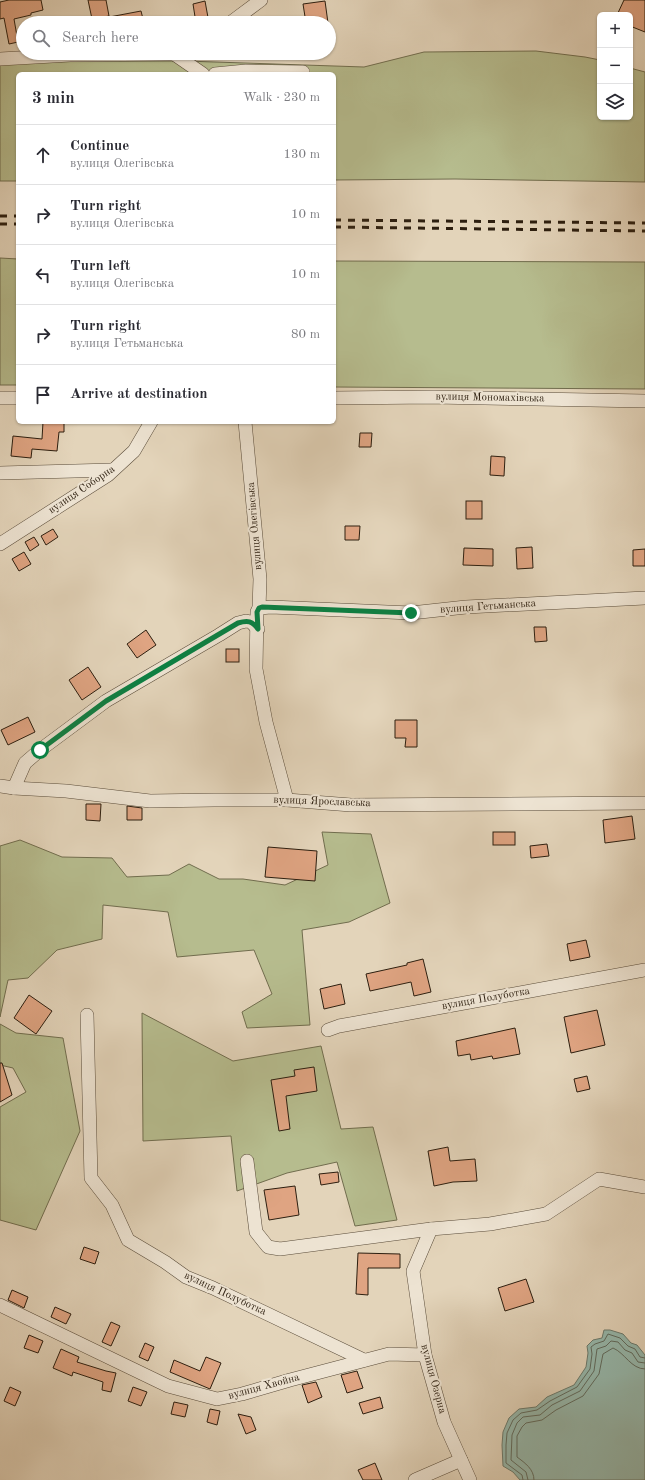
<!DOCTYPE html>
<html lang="en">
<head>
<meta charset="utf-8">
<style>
  body { margin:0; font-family:"Old Standard TT",serif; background:#f2f2f3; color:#2b2b33 }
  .controls { position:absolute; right:12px; top:12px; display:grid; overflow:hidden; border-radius:6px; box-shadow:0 1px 3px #0004 }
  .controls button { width:36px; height:36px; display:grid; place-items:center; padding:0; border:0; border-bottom:1px solid #e1e1e2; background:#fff; color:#2b2b33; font:20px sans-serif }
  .stop { position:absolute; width:12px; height:12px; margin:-9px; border:3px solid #0b8043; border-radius:50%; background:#fff }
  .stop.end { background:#0b8043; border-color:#fff; box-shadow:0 1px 4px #0008 }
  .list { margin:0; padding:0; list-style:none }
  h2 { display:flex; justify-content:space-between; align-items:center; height:52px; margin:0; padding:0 16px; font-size:17px }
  h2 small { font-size:13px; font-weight:400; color:#7c7c81 }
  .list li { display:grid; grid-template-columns:26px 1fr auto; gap:12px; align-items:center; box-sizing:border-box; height:60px; padding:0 16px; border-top:1px solid #e1e1e2 }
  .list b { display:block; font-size:15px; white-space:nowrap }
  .list p { margin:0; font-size:13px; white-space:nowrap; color:#7c7c81 }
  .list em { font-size:13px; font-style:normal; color:#7c7c81 }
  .icon { flex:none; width:22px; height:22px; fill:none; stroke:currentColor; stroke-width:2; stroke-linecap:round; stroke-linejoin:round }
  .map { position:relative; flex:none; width:645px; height:1480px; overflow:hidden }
  .search { position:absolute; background:#fff; box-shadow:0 1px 3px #0004; left:16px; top:16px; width:320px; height:44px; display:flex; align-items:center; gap:10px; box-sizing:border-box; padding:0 14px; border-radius:22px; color:#7c7c81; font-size:15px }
  .panel { position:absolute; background:#fff; box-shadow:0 1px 3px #0004; left:16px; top:72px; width:320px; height:352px; border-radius:6px }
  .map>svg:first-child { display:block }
  .green { fill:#b6bc8e; stroke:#716d4e }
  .water { fill:#96b8ac; stroke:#6c7a6d }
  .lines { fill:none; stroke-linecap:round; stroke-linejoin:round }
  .shore { stroke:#616b5e; stroke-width:1 }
  .building { fill:#dfa482; stroke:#2c1e0f }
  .minor-casing { stroke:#5a4c3a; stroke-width:14 }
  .minor { stroke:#ede3d2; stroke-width:13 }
  .rail { stroke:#2c1e0f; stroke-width:3; stroke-dasharray:7 7; stroke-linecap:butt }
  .route { stroke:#0b8043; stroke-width:5 }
  .labels { text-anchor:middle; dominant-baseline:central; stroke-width:4; stroke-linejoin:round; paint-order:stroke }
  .street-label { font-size:11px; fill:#2c1e0f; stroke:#ede3d2 }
</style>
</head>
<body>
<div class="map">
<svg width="645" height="1480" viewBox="0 0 645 1480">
  <rect width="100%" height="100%" fill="#e3d4ba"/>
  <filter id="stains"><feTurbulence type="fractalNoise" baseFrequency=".005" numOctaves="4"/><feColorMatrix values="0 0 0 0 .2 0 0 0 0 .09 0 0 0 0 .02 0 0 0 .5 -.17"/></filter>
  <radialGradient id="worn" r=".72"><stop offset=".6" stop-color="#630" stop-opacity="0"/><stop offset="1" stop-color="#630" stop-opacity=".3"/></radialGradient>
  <g class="green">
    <polygon points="536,51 585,57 600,60 600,117 630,117 630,68 645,72 645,182 455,179 334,180 334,74 18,74 18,181 0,181 0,65 22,60 185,61 364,67 424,52"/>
    <polygon points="0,258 18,259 18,385 0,385"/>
    <polygon points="334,261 645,262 645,389 334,387"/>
    <polygon points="322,832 371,834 390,903 349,922 302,930 310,1025 247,1028 242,1012 272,994 254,950 177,957 168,912 103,905 102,939 57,950 28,978 8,980 0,1017 0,846 20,840 62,857 112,858 127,877 169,875 189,864 219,879 243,879 285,885 328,865"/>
    <polygon points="142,1013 233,1061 321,1046 341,1129 373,1127 397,1220 355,1226 337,1162 287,1173 237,1191 231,1136 143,1141"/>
    <polygon points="0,1024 16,1033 63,1038 80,1131 36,1230 0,1220 0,1107 26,1092 13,1068 0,1065"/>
  </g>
  <polygon class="water" points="604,1330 610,1330 623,1334 631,1343 637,1345 645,1355 645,1480 520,1480 513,1472 503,1466 502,1445 503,1432 509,1418 519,1409 536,1407 547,1397 574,1385 586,1367 588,1353 587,1346 593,1340 602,1338"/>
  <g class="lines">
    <g class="shore">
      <polyline points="523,1480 522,1475 506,1463 506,1445 507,1433 513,1420 521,1413 537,1410 550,1401 577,1387 590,1369 592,1354 591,1347 595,1344 604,1341 608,1334 620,1338 628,1346 635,1349 640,1357 645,1358"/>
      <polyline points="528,1480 526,1472 511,1460 512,1435 517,1423 523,1417 540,1415 552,1405 580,1391 594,1371 597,1349 606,1346 611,1341 618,1342 625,1350 632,1353 638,1362 645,1363"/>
      <path d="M534,1480C534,1469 525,1463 517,1457V1436L522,1427L526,1423L542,1420L556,1410L583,1396L599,1374L603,1354L613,1348C625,1353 631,1369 645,1369"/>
    </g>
  </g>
  <g class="building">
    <polygon points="9,0 41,0 43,10 31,13 31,15 14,19 18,42 9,44 4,18 0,19 0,2"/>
    <polygon points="88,0 106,0 109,16 92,19"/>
    <polygon points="624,0 645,0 645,32 630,26 630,15 617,15"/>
    <polygon points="205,1 209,23 196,23 193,4"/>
    <polygon points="325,1 328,23 306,23 303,4"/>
    <polygon points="141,11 144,23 104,23 104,18"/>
    <polygon points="43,422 64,422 64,432 59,432 57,451 32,449 31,458 11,456 13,436 42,439"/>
    <polygon points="360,433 372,433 371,447 359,447"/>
    <polygon points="491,456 505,457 504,476 490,475"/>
    <rect x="466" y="501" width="16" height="18"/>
    <polygon points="345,526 360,526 359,540 345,540"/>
    <polygon points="53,529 58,537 46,545 41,536"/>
    <polygon points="34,537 39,545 30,551 25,542"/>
    <polygon points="532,547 533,568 517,569 516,548"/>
    <polygon points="464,548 493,549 493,566 463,565"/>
    <polygon points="645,549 645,566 633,566 633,550"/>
    <polygon points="24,552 31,564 19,571 12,559"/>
    <polygon points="534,627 546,627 547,641 535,642"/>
    <polygon points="146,630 156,645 137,658 127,644"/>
    <rect x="226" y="649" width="13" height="13"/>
    <polygon points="88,667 101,687 82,700 69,680"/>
    <polygon points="28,717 35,732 8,745 1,730"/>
    <polygon points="395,720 417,720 417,747 405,747 406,738 395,738"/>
    <polygon points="86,804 101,804 100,821 86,820"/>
    <polygon points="127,806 142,808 142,820 127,820"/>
    <polygon points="632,816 635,839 605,843 603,820"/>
    <rect x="493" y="832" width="22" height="13"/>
    <polygon points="547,844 549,856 531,858 530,846"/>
    <polygon points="268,847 317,851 315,881 265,877"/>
    <polygon points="586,940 590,957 570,961 567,944"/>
    <polygon points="423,959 431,992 414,996 411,982 370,991 366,974 407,965 407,963"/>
    <polygon points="341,984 345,1004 324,1009 320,989"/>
    <polygon points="29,995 52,1011 36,1034 14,1018"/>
    <polygon points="597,1010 605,1045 571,1053 564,1017"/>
    <polygon points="515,1028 520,1054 493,1059 492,1056 471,1060 470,1054 458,1056 456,1041"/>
    <polygon points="0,1063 2,1063 12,1095 0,1102"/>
    <polygon points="314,1067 317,1091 286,1096 290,1129 279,1131 271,1080 295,1076 294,1070"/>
    <polygon points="587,1076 590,1089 577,1092 574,1079"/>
    <polygon points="448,1147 450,1161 475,1159 477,1181 453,1182 434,1186 428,1151"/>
    <polygon points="338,1172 339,1182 321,1185 319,1174"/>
    <polygon points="295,1186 299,1215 269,1220 264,1190"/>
    <polygon points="84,1247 99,1252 95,1264 80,1259"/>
    <polygon points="358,1253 400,1254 400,1268 368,1268 368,1295 356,1294"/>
    <polygon points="526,1279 534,1302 505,1311 498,1288"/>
    <polygon points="12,1290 28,1297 24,1308 8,1300"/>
    <polygon points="55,1307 71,1314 66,1324 51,1317"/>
    <polygon points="111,1322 120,1326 111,1346 102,1342"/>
    <polygon points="29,1335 43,1341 38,1353 24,1348"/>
    <polygon points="145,1343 154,1347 148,1361 139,1357"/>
    <polygon points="61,1349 79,1357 77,1362 106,1371 116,1373 111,1392 102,1390 103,1382 73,1372 72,1376 53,1368"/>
    <polygon points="206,1357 221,1363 210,1389 170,1372 174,1360 200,1371"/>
    <polygon points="357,1371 363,1388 347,1393 341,1375"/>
    <polygon points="316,1382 322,1397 308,1403 302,1385"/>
    <polygon points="10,1387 21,1392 15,1406 4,1401"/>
    <polygon points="133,1387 147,1392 141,1406 128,1401"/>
    <polygon points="380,1397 383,1408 363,1414 359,1403"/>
    <polygon points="174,1402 188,1405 185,1417 171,1414"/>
    <polygon points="210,1409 220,1411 217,1425 207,1422"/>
    <polygon points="238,1414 251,1417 256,1430 246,1434"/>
    <polygon points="375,1463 382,1480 363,1480 358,1470"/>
  </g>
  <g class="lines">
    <g class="minor-casing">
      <g id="minor">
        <polyline points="230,23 261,0"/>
        <polyline points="174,54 203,74"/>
        <polyline points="0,59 70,55 174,54 178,53"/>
        <polyline points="215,74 246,71 303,72"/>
        <polyline points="0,398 18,398"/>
        <polyline points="334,398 434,397 645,401"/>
        <polyline points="245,422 260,579 259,608 257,612 256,669 266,722 287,800"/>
        <polyline points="0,473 112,470"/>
        <polyline points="0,544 108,475 134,451 151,422"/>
        <polyline points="259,608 271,607 411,613 466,607 645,598"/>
        <polyline points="0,786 14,788 66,791 150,801 214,800 287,800 351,805 645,803"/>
        <polyline points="14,788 25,763 40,750 106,701 219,635 238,623 246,621 251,622 258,629"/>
        <polyline points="87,1015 91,1178 112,1205 128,1240 165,1262 186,1277 213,1288 364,1360"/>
        <polyline points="328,1030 339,1026 645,970"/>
        <polyline points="247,1161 256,1232 268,1247 280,1249 431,1229 490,1224 546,1214 599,1179 645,1187"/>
        <polyline points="431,1229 413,1271 425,1355 444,1422 470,1480"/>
        <polyline points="0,1305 168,1386 217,1399 242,1394 290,1380 389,1354 425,1355"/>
        <polyline points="415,1480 461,1460"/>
      </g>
    </g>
    <use href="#minor" class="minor"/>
    <g class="rail">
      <polyline points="0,216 18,216"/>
      <polyline points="334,220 645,223"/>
      <polyline points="0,224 18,224"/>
      <polyline points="334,227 645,231"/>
    </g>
  </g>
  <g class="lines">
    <path class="route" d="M40,750L106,701L238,623C248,620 252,621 258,629L257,612L259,608L262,607L411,613"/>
  </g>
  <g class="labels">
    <g class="street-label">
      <text transform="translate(490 398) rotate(1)">вулиця Мономахівська</text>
      <text transform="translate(82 490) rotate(-34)">вулиця Соборна</text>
      <text transform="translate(255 526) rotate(-95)">вулиця Олегівська</text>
      <text transform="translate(488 607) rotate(-4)">вулиця Гетьманська</text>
      <text transform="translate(322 802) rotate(2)">вулиця Ярославська</text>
      <text transform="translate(486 999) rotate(-10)">вулиця Полуботка</text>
      <text transform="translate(225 1294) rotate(25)">вулиця Полуботка</text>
      <text transform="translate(433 1379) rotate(75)">вулиця Озерна</text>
      <text transform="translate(264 1387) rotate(-15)">вулиця Хвойна</text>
    </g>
  </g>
  <rect width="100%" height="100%" filter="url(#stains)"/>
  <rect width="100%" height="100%" fill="url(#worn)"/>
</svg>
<div class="controls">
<button>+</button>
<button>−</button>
<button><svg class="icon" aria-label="layers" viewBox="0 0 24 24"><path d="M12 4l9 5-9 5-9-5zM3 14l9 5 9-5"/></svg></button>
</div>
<div class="stop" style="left:40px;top:750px"></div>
<div class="stop end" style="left:411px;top:613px"></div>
<div class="search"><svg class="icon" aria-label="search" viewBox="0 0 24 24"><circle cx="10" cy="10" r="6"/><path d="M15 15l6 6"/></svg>Search here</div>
<section class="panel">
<h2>3 min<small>Walk · 230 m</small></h2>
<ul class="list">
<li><svg class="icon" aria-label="ahead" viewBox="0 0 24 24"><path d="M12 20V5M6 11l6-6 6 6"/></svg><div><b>Continue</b><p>вулиця Олегівська</p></div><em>130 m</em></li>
<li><svg class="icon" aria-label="right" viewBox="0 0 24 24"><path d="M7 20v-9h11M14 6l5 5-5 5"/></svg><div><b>Turn right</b><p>вулиця Олегівська</p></div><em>10 m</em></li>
<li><svg class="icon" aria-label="left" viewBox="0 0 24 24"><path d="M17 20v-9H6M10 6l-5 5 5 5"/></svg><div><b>Turn left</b><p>вулиця Олегівська</p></div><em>10 m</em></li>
<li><svg class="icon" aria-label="right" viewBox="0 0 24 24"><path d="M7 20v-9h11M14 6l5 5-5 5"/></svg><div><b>Turn right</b><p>вулиця Гетьманська</p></div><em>80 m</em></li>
<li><svg class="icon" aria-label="arrive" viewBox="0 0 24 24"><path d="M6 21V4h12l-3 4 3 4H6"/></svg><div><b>Arrive at destination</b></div></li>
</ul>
</section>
</div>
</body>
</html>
